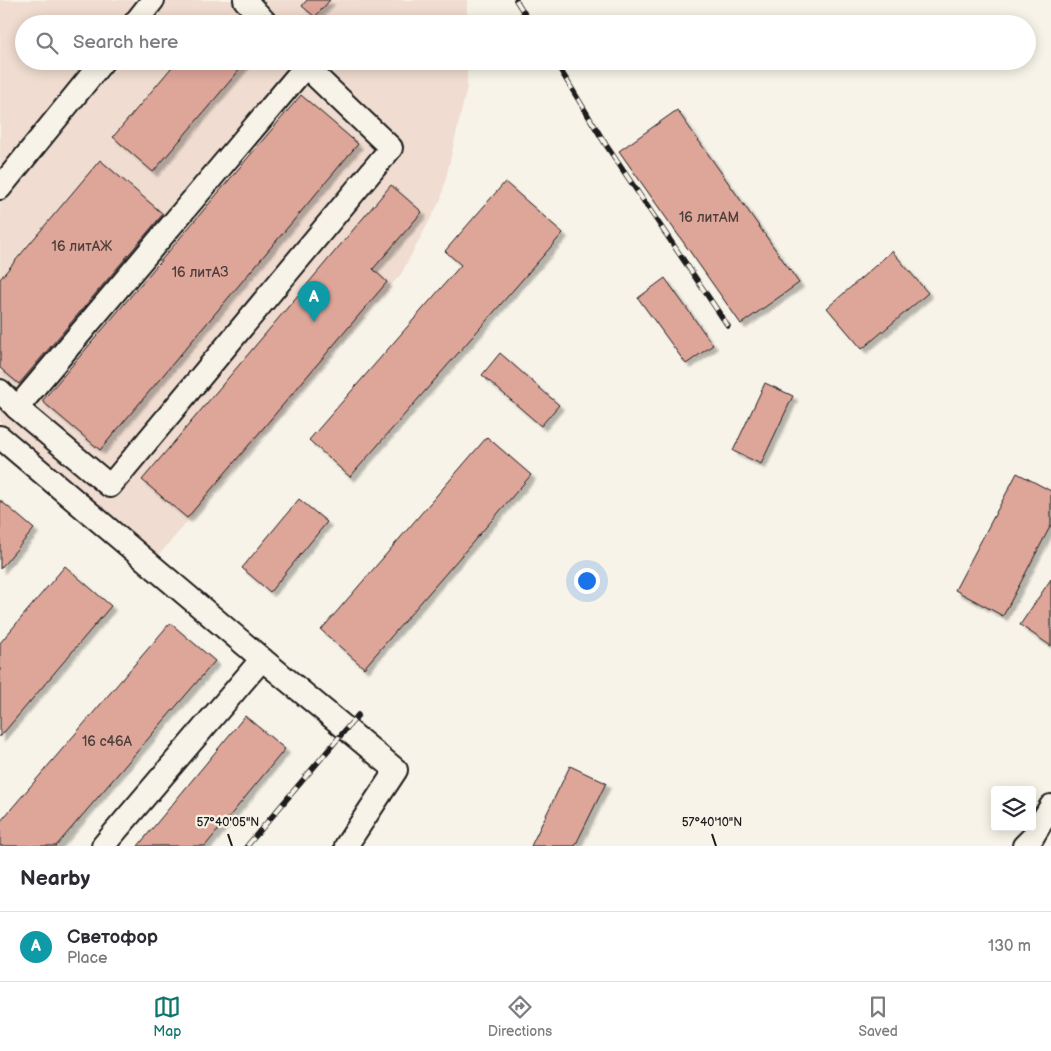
<!DOCTYPE html>
<html lang="en">
<head>
<meta charset="utf-8">
<style>
  body { margin:0; font-family:"Balsamiq Sans",sans-serif; background:#f7f7f7; color:#2b2b33 }
  .controls { position:absolute; right:15px; bottom:15px; display:grid; overflow:hidden; border-radius:5px; box-shadow:0 2px 12px #0003 }
  .controls button { width:45px; height:45px; display:grid; place-items:center; padding:0; border:0; border-bottom:1px solid #e1e1e2; background:#fff; color:#2b2b33; font:25px sans-serif }
  .you { position:absolute; left:586px; top:580px; width:18px; height:18px; margin:-12px; border:4px solid #fff; border-radius:50%; background:#1a73e8; box-shadow:0 0 0 8px #1a73e833 }
  .badge { display:grid; place-items:center; width:32px; height:32px; border-radius:50%; background:#0f766e; color:#fff; font-size:16px; font-weight:700 }
  .pin { position:absolute; translate:-50% -41px; filter:drop-shadow(0 1px 2px #0008) }
  .pin::after { content:''; position:absolute; top:26px; width:18px; height:15px; background:inherit; clip-path:polygon(0 0,100% 0,50% 100%) }
  .list { margin:0; padding:0; list-style:none }
  h2 { display:flex; justify-content:space-between; align-items:center; height:65px; margin:0; padding:0 20px; font-size:21px }
  h2 small { font-size:16px; font-weight:400; color:#7c7c81 }
  .list li { display:grid; grid-template-columns:32px 1fr auto; gap:15px; align-items:center; box-sizing:border-box; height:70px; padding:0 20px; border-top:1px solid #e1e1e2 }
  .list b { display:block; font-size:19px; white-space:nowrap }
  .list p { margin:0; font-size:16px; white-space:nowrap; color:#7c7c81 }
  .list em { font-size:16px; font-style:normal; color:#7c7c81 }
  .icon { flex:none; width:28px; height:28px; fill:none; stroke:currentColor; stroke-width:2; stroke-linecap:round; stroke-linejoin:round }
  .map { position:relative; flex:none; width:1051px; height:846px; overflow:hidden }
  .search { position:absolute; background:#fff; box-shadow:0 2px 12px #0003; left:15px; right:15px; top:15px; height:55px; display:flex; align-items:center; gap:12px; box-sizing:border-box; padding:0 18px; border-radius:28px; color:#7c7c81; font-size:19px }
  .sheet { height:135px; background:#fff }
  nav { display:flex; justify-content:space-around; align-items:center; box-sizing:border-box; height:70px; border-top:1px solid #e1e1e2; background:#fff; font-size:14px; color:#7c7c81 }
  nav a { display:grid; justify-items:center; gap:2px }
  nav .on { color:#0f766e }
  .map>svg:first-child { display:block }
  .built { fill:#f0dcd0 }
  .building { fill:#dea599; stroke:#1c1c1c; filter:url(#shadow) }
  .lines { fill:none; stroke-linecap:round; stroke-linejoin:round }
  .minor-casing { stroke:#1c1c1c; stroke-width:26 }
  .minor { stroke:#f7f3e8; stroke-width:22 }
  .rail-casing { stroke:#1c1c1c; stroke-width:5.5 }
  .rail { stroke:#f7f3e8; stroke-width:4; stroke-dasharray:11; stroke-linecap:butt }
  .ticks { fill:none; stroke:#1c1c1c; stroke-width:2 }
  .labels { text-anchor:middle; dominant-baseline:central; stroke-width:4.5; stroke-linejoin:round; paint-order:stroke }
  .number-label { font-size:14px; fill:#4c3e3b }
  .ticks-label { font-size:12px; text-anchor:middle; fill:#1c1c1c; stroke:#f7f3e8; stroke-width:4.5; stroke-linejoin:round; paint-order:stroke }
</style>
</head>
<body>
<div class="map">
<svg width="1051" height="846" viewBox="0 0 1051 846">
  <defs>
    <filter id="shadow"><feDropShadow dx="4.5" dy="4.5" stdDeviation="1" flood-color="#0004"/></filter>
  </defs>
  <rect width="100%" height="100%" fill="#f7f3e8"/>
  <filter id="ink" filterUnits="userSpaceOnUse"><feTurbulence type="fractalNoise" baseFrequency=".02" numOctaves="2"/><feDisplacementMap in="SourceGraphic" scale="10" xChannelSelector="R" yChannelSelector="G"/><feConvolveMatrix kernelMatrix="1 2 1 2 8 2 1 2 1" color-interpolation-filters="sRGB"/></filter>
  <g filter="url(#ink)">
    <polygon class="built" points="0,0 467,0 467,24 24,24 24,61 467,61 467,87 441,199 401,274 157,557 0,422"/>
    <g class="building">
      <polygon points="307,0 330,0 315,17 302,6"/>
      <polygon points="177,61 247,61 153,172 113,137"/>
      <polygon points="301,95 358,144 100,450 42,401"/>
      <polygon points="677,110 799,283 741,324 619,151"/>
      <polygon points="100,160 163,214 19,384 0,368 0,279"/>
      <polygon points="505,182 563,233 350,477 309,440 461,265 445,251"/>
      <polygon points="391,185 422,212 373,269 387,282 187,518 142,480"/>
      <polygon points="892,251 928,293 862,349 827,308"/>
      <polygon points="665,278 713,345 686,364 638,298"/>
      <polygon points="500,353 559,405 541,426 482,375"/>
      <polygon points="765,383 793,396 761,464 733,451"/>
      <polygon points="487,437 531,475 364,668 321,630"/>
      <polygon points="1017,473 1051,491 1051,525 1003,616 955,590"/>
      <polygon points="299,499 327,522 270,592 242,568"/>
      <polygon points="0,500 34,529 0,569"/>
      <polygon points="65,566 111,606 0,737 0,643"/>
      <polygon points="1051,579 1051,646 1020,625"/>
      <polygon points="170,623 215,661 56,846 0,846 0,822"/>
      <polygon points="245,716 285,749 205,846 138,846"/>
      <polygon points="570,766 606,783 575,846 531,846"/>
    </g>
    <g class="lines">
      <g class="minor-casing">
        <g id="minor">
          <polyline points="245,0 267,24"/>
          <polyline points="134,24 153,0"/>
          <polyline points="0,188 103,61"/>
          <polyline points="0,391 17,408 110,486 391,148 300,61"/>
          <polyline points="17,408 305,67"/>
          <polyline points="0,437 262,659 396,770 346,846"/>
          <polyline points="103,846 262,659"/>
          <polyline points="1024,846 1032,838 1051,806"/>
        </g>
      </g>
      <use href="#minor" class="minor"/>
      <g class="rail-casing">
        <g id="rail">
          <polyline points="516,0 531,24"/>
          <polyline points="555,61 606,145 728,326"/>
          <polyline points="247,846 358,715"/>
        </g>
      </g>
      <use href="#rail" class="rail"/>
    </g>
  </g>
  <path class="ticks" d="M228,834L232,846M712,834L716,846"/>
  <g class="labels">
    <g class="number-label">
      <text x="709" y="217">16 литАМ</text>
      <text x="82" y="246">16 литАЖ</text>
      <text x="200" y="272">16 литАЗ</text>
      <text x="107" y="741">16 с46А</text>
    </g>
  </g>
  <g class="ticks-label">
    <text x="228" y="826">57°40'05"N</text>
    <text x="712" y="826">57°40'10"N</text>
  </g>
</svg>
<div class="controls">
<button><svg class="icon" aria-label="layers" viewBox="0 0 24 24"><path d="M12 4l9 5-9 5-9-5zM3 14l9 5 9-5"/></svg></button>
</div>
<div class="you"></div>
<div class="pin badge" style="left:314px;top:322px;background:#0f9aa8">A</div>
<div class="search"><svg class="icon" aria-label="search" viewBox="0 0 24 24"><circle cx="10" cy="10" r="6"/><path d="M15 15l6 6"/></svg>Search here</div>
</div>
<section class="sheet">
<h2>Nearby<small></small></h2>
<ul class="list">
<li><span class="badge" style="background:#0f9aa8">A</span><div><b>Светофор</b><p>Place</p></div><em>130 m</em></li>
</ul>
</section>
<nav>
<a class="on"><svg class="icon" aria-label="map" viewBox="0 0 24 24"><path d="M3 6l6-2 6 2 6-2v14l-6 2-6-2-6 2zM9 4v14M15 6v14"/></svg>Map</a>
<a><svg class="icon" aria-label="directions" viewBox="0 0 24 24"><path d="M12 3l9 9-9 9-9-9zM9 14v-3h6M13 9l2 2-2 2"/></svg>Directions</a>
<a><svg class="icon" aria-label="saved" viewBox="0 0 24 24"><path d="M7 4h10v16l-5-4-5 4z"/></svg>Saved</a>
</nav>
</body>
</html>
